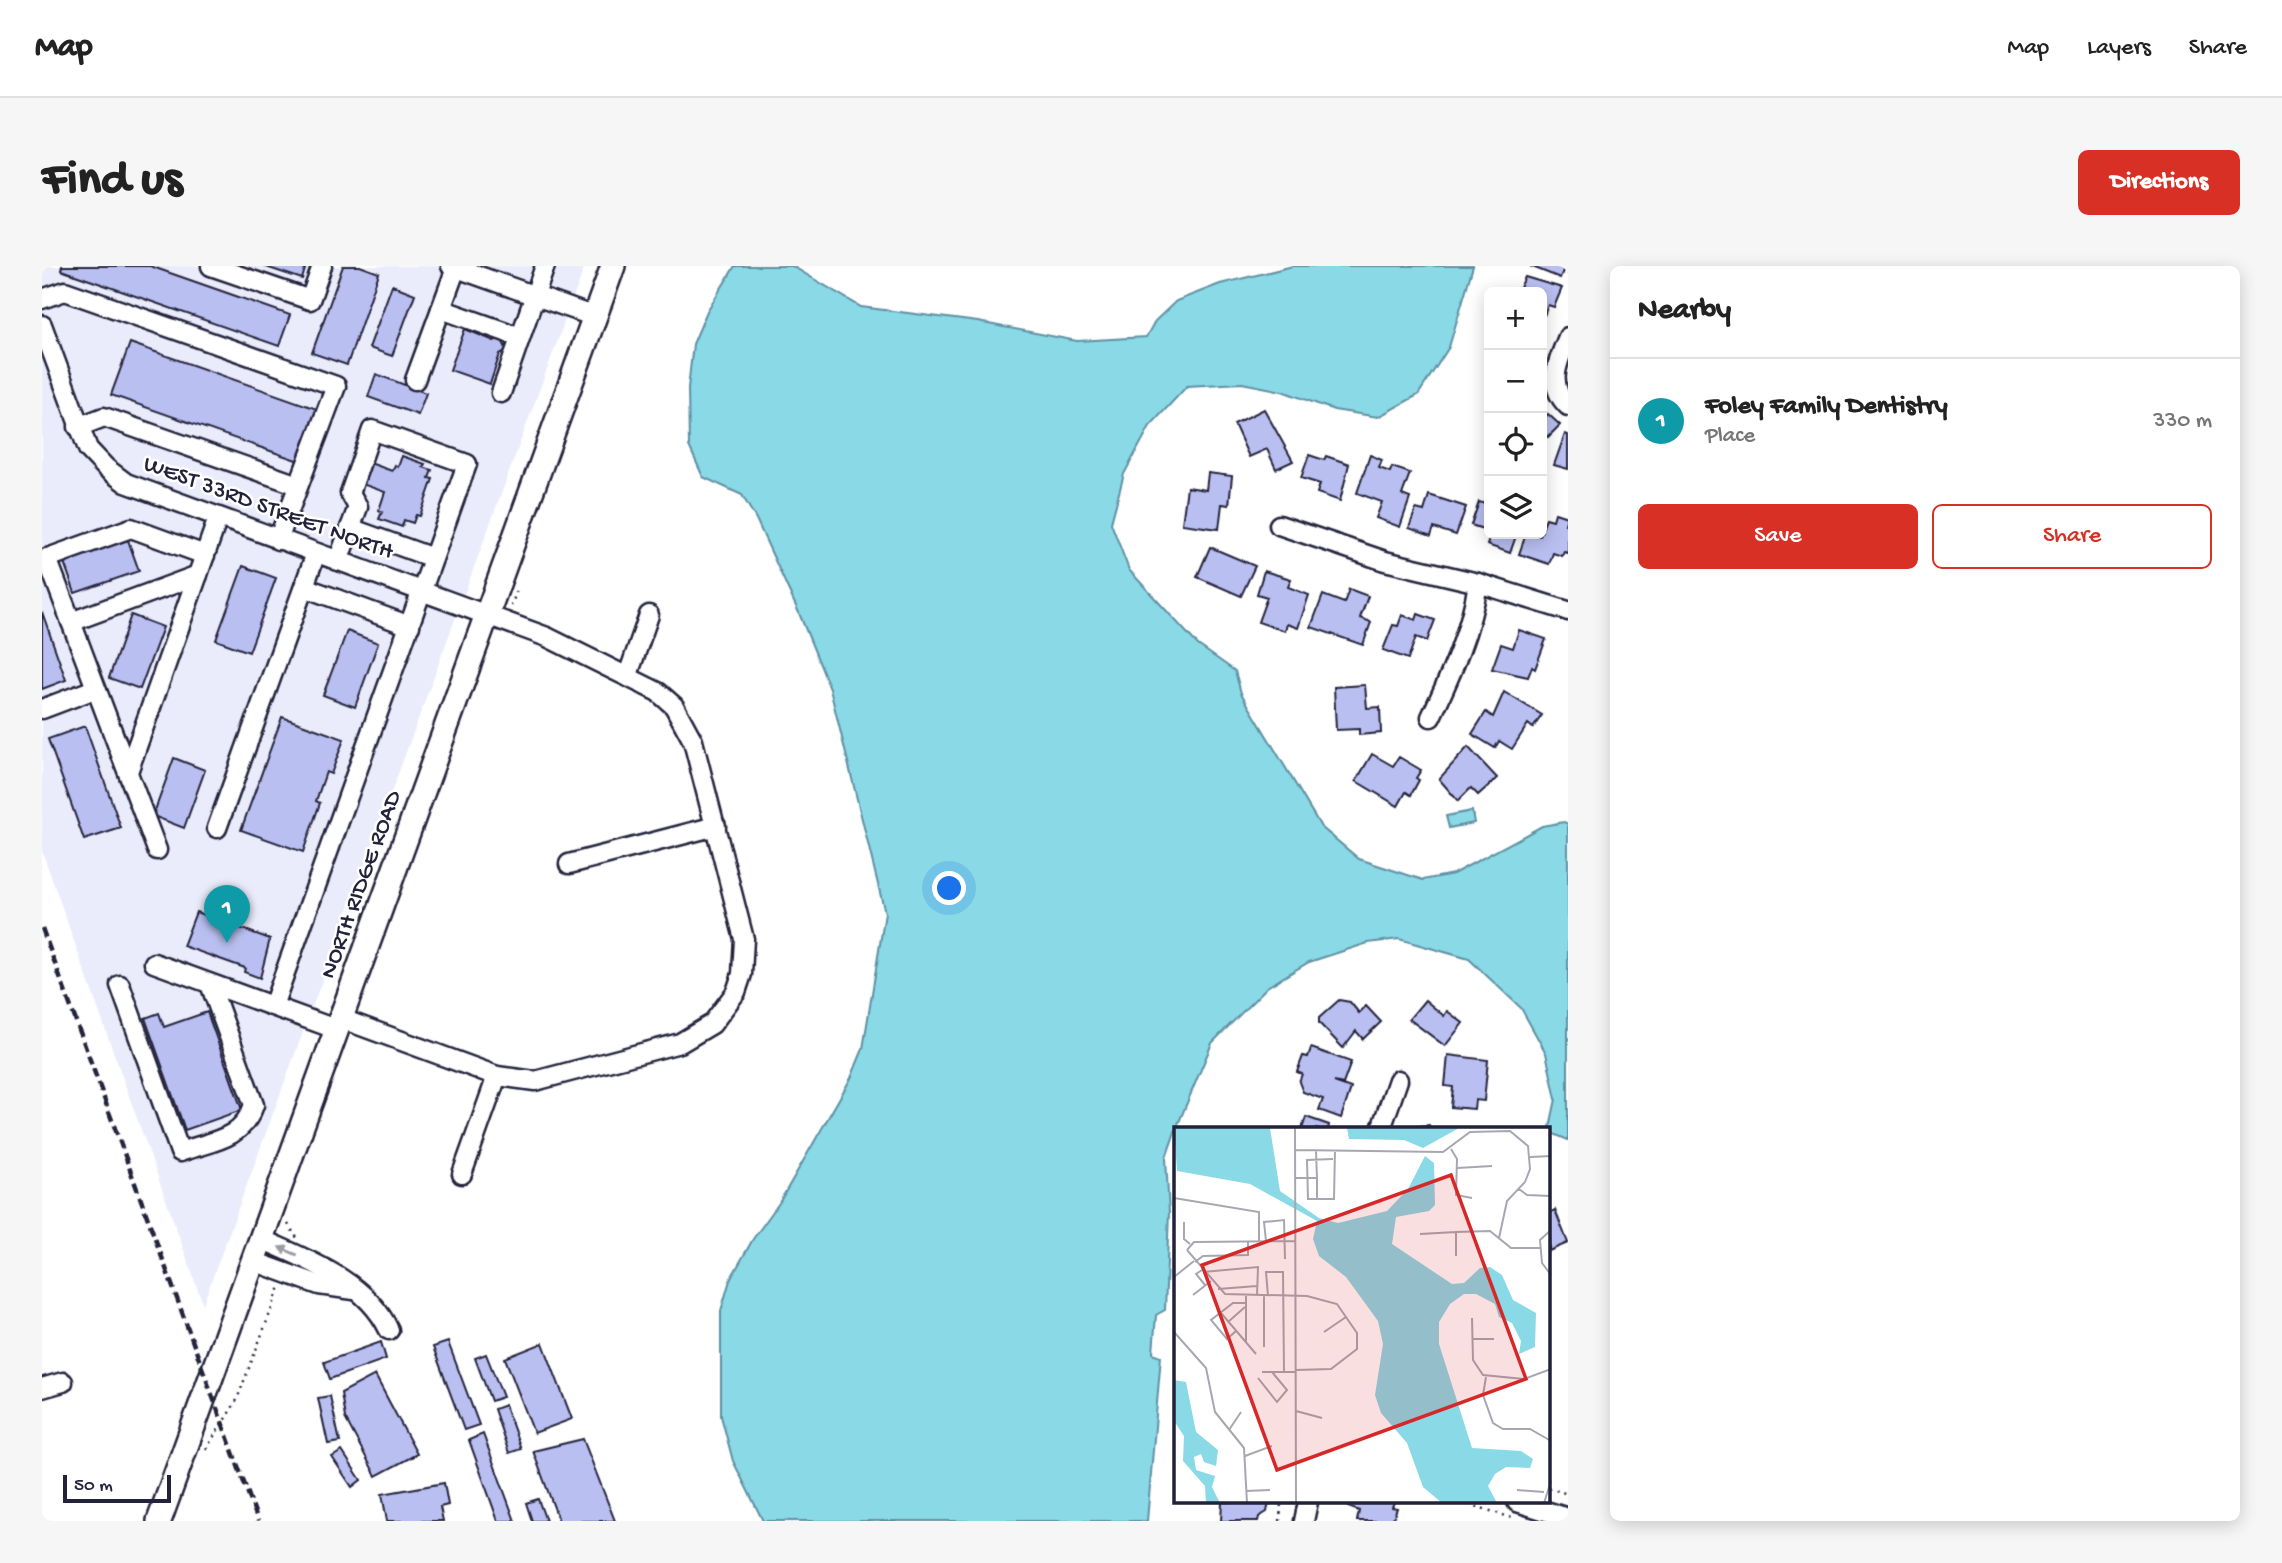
<!DOCTYPE html>
<html lang="en">
<head>
<meta charset="utf-8">
<style>
  body { margin:0; font-family:"Gochi Hand",sans-serif; background:#f6f6f6; color:#222 }
  .controls { position:absolute; right:21px; top:21px; display:grid; overflow:hidden; border-radius:10px; box-shadow:0 4px 18px #0003 }
  .controls button { width:63px; height:63px; display:grid; place-items:center; padding:0; border:0; border-bottom:2px solid #e0e0e0; background:#fff; color:#222; font:35px sans-serif }
  .scale { position:absolute; left:21px; bottom:18px; width:108px; box-sizing:border-box; padding-left:7px; border:4px solid #22223b; border-top:0; font-size:19px; line-height:24px; white-space:nowrap; color:#22223b; -webkit-text-stroke:5px #fff; paint-order:stroke }
  .you { position:absolute; left:908px; top:623px; width:24px; height:24px; margin:-18px; border:5px solid #fff; border-radius:50%; background:#1a73e8; box-shadow:0 0 0 10px #1a73e833 }
  .badge { display:grid; place-items:center; width:46px; height:46px; border-radius:50%; background:#d93025; color:#fff; font-size:23px; font-weight:700 }
  .pin { position:absolute; translate:-50% -58px; filter:drop-shadow(0 2px 4px #0008) }
  .pin::after { content:''; position:absolute; top:37px; width:24px; height:21px; background:inherit; clip-path:polygon(0 0,100% 0,50% 100%) }
  .list { margin:0; padding:0; list-style:none }
  h2 { display:flex; justify-content:space-between; align-items:center; height:91px; margin:0; padding:0 28px; font-size:30px }
  h2 small { font-size:23px; font-weight:400; color:#767676 }
  .list li { display:grid; grid-template-columns:46px 1fr auto; gap:21px; align-items:center; box-sizing:border-box; height:126px; padding:0 28px; border-top:2px solid #e0e0e0 }
  .list b { display:block; font-size:26px; white-space:nowrap }
  .list p { margin:0; font-size:23px; white-space:nowrap; color:#767676 }
  .list em { font-size:23px; font-style:normal; color:#767676 }
  .actions { display:flex; gap:14px; padding:21px 28px }
  .actions a { flex:1; padding:16px 0; border:2px solid #d93025; border-radius:10px; text-align:center; font-size:24px; color:#d93025 }
  .actions .main { background:#d93025; color:#fff }
  .icon { flex:none; width:38px; height:38px; fill:none; stroke:currentColor; stroke-width:2; stroke-linecap:round; stroke-linejoin:round }
  .map { position:relative; flex:none; width:1526px; height:1255px; overflow:hidden; border-radius:10px }
  header { display:flex; align-items:center; gap:42px; box-sizing:border-box; height:98px; padding:0 35px; background:#fff; border-bottom:2px solid #e0e0e0 }
  header strong { font-size:33px }
  nav { display:flex; gap:38px; margin-inline-start:auto; font-size:24px }
  .intro { display:flex; align-items:center; justify-content:space-between; box-sizing:border-box; height:168px; padding:0 42px }
  h1 { margin:0; font-size:49px }
  .button { padding:18px 32px; border-radius:10px; background:#d93025; color:#fff; font-size:24px; font-weight:700 }
  main { display:flex; gap:42px; padding:0 42px }
  aside { flex:1; background:#fff; border-radius:10px; box-shadow:0 4px 18px #0003 }
  .map>svg:first-child { display:block }
  .built { fill:#eaecfb }
  .water { fill:#89d9e6; stroke:#6090a2; stroke-width:2 }
  .building { fill:#b9bff1; stroke:#22223b; stroke-width:2 }
  .lines { fill:none; stroke-linecap:round; stroke-linejoin:round }
  .minor-casing { stroke:#22223b; stroke-width:23 }
  .major-casing { stroke:#22223b; stroke-width:28 }
  .path { stroke:#22223b; stroke-width:2.5; stroke-dasharray:2 5; stroke-linecap:butt }
  .minor { stroke:#fff; stroke-width:18 }
  .major { stroke:#fff; stroke-width:23 }
  .rail { stroke:#22223b; stroke-width:4.5; stroke-dasharray:10 5; stroke-linecap:butt }
  .oneway { fill:#9c9ca7 }
  .labels { text-anchor:middle; dominant-baseline:central; stroke-width:5; stroke-linejoin:round; paint-order:stroke }
  .street-label { font-size:24px; fill:#22223b; stroke:#fff }
  .inset-road { fill:none; stroke:#a7a7b1; stroke-width:2 }
  .view { fill:#d62828; fill-opacity:0.15; stroke:#d62828; stroke-width:3.5 }
  .inset-edge { fill:none; stroke:#22223b; stroke-width:3.5 }
</style>
</head>
<body>
<header>
<strong>Map</strong>
<nav><a>Map</a><a>Layers</a><a>Share</a></nav>
</header>
<div class="intro"><h1>Find us</h1><a class="button">Directions</a></div>
<main>
<div class="map">
<svg width="1526" height="1255" viewBox="0 0 1526 1255">
  <rect width="100%" height="100%" fill="#fff"/>
  <filter id="ink" filterUnits="userSpaceOnUse"><feTurbulence type="fractalNoise" baseFrequency=".0143" numOctaves="2"/><feDisplacementMap in="SourceGraphic" scale="14" xChannelSelector="R" yChannelSelector="G"/><feConvolveMatrix kernelMatrix="1 2 1 2 8 2 1 2 1" color-interpolation-filters="sRGB"/></filter>
  <g filter="url(#ink)">
    <polygon class="built" points="0,0 543,0 161,1038 0,585"/>
    <g class="water">
      <polygon points="693,0 750,0 819,41 936,56 1035,75 1104,71 1113,55 1134,35 1178,18 1251,0 1431,0 1407,81 1376,129 1336,151 1292,144 1240,125 1200,117 1145,120 1108,160 1082,208 1069,257 1087,304 1156,379 1193,405 1199,427 1279,561 1317,593 1381,614 1411,608 1500,560 1522,556 1526,558 1526,874 1507,866 1514,833 1504,787 1479,742 1427,693 1357,673 1326,677 1267,696 1225,721 1170,777 1134,863 1124,892 1127,947 1123,1044 1114,1049 1111,1087 1119,1090 1105,1255 721,1255 691,1195 679,1150 679,1045 688,1014 711,973 737,937 809,812 821,783 843,647 788,423 757,347 714,253 700,229 661,211 647,180 646,122 651,78 665,45"/>
      <polygon points="1430,545 1432,557 1407,562 1404,550"/>
    </g>
    <g class="building">
      <polygon points="20,0 108,0 248,49 237,80 19,4"/>
      <polygon points="221,0 264,0 260,13"/>
      <polygon points="301,0 318,0 337,7 305,99 270,87"/>
      <polygon points="1488,0 1526,0 1526,2 1523,0 1518,12"/>
      <polygon points="1483,11 1520,22 1512,41 1506,39 1502,50 1500,26 1476,26"/>
      <polygon points="350,19 373,28 350,90 327,82"/>
      <polygon points="423,63 452,75 459,72 465,84 458,88 448,118 408,104"/>
      <polygon points="88,77 275,143 257,195 69,129"/>
      <polygon points="334,108 384,127 376,149 326,131"/>
      <polygon points="1222,143 1251,195 1234,203 1225,183 1207,191 1192,158"/>
      <polygon points="1506,148 1518,159 1506,171 1502,167 1500,169 1500,149 1502,152"/>
      <polygon points="1523,168 1526,169 1526,203 1512,199"/>
      <polygon points="1267,189 1282,194 1284,190 1307,198 1298,235 1275,227 1278,218 1259,212"/>
      <polygon points="1328,189 1340,194 1337,202 1348,206 1350,201 1368,207 1360,229 1368,232 1358,261 1334,252 1340,236 1315,227"/>
      <polygon points="360,190 383,198 381,201 390,204 387,212 391,213 378,250 374,249 371,257 362,254 360,261 337,253 340,246 337,244 343,226 320,218 328,197 350,205 353,199 356,201"/>
      <polygon points="1166,207 1190,210 1187,239 1180,238 1177,263 1140,258 1145,221 1164,224"/>
      <polygon points="1387,229 1424,241 1414,269 1392,262 1389,270 1367,262 1374,243 1382,245"/>
      <polygon points="1437,236 1447,239 1447,265 1429,259"/>
      <polygon points="1513,247 1525,251 1523,258 1526,259 1526,287 1522,286 1520,290 1511,287 1507,298 1477,288 1484,268 1498,270 1504,252 1511,254"/>
      <polygon points="1449,268 1474,270 1468,287 1445,279"/>
      <polygon points="86,274 97,305 33,327 22,296"/>
      <polygon points="1168,281 1213,300 1199,330 1155,311"/>
      <polygon points="201,300 234,312 207,386 174,374"/>
      <polygon points="1222,305 1249,313 1246,321 1267,329 1256,362 1245,358 1243,365 1216,356 1225,331 1215,328"/>
      <polygon points="1307,323 1326,330 1318,352 1329,356 1321,379 1269,361 1281,329 1302,337"/>
      <polygon points="0,346 24,414 0,423"/>
      <polygon points="1376,348 1393,354 1385,375 1374,371 1366,393 1341,384 1351,359 1356,360 1360,349 1374,354"/>
      <polygon points="89,349 121,361 98,423 67,412"/>
      <polygon points="1477,364 1504,373 1493,403 1490,401 1486,411 1450,403 1459,378 1471,382"/>
      <polygon points="305,365 336,377 313,441 281,429"/>
      <polygon points="1323,419 1325,442 1338,441 1339,467 1317,469 1317,463 1294,464 1292,421"/>
      <polygon points="1462,426 1500,449 1491,462 1486,458 1470,483 1457,475 1453,482 1430,468 1444,446 1451,451"/>
      <polygon points="240,451 302,473 289,508 284,506 274,535 278,537 261,586 199,564"/>
      <polygon points="43,460 79,562 42,574 6,473"/>
      <polygon points="1426,481 1455,512 1436,529 1429,522 1416,535 1397,513"/>
      <polygon points="1330,488 1351,500 1357,491 1379,504 1374,512 1377,514 1369,529 1364,526 1356,540 1314,515"/>
      <polygon points="132,492 163,504 142,562 111,550"/>
      <polygon points="154,646 228,673 218,712 202,706 203,702 141,680"/>
      <polygon points="1297,734 1308,736 1317,747 1324,740 1339,756 1321,773 1314,765 1301,782 1277,757 1277,752"/>
      <polygon points="1383,734 1402,750 1405,745 1421,757 1403,780 1367,753"/>
      <polygon points="165,746 200,844 143,864 103,752 117,747 122,761"/>
      <polygon points="1269,782 1309,796 1301,818 1292,816 1309,822 1299,852 1277,844 1281,833 1261,826 1257,816 1260,808 1255,806 1261,790 1266,791"/>
      <polygon points="1406,789 1446,794 1442,835 1433,834 1432,843 1409,841 1411,821 1403,820"/>
      <polygon points="1264,851 1287,859 1286,863 1260,863"/>
      <polygon points="1387,859 1388,863 1367,863 1366,861"/>
      <polygon points="1513,944 1526,977 1507,985 1507,947"/>
      <polygon points="339,1076 344,1093 288,1113 282,1096"/>
      <polygon points="406,1076 437,1159 422,1164 391,1081"/>
      <polygon points="501,1077 530,1153 492,1167 463,1092"/>
      <polygon points="444,1088 461,1131 449,1135 433,1092"/>
      <polygon points="333,1109 375,1188 334,1210 303,1152 299,1127"/>
      <polygon points="288,1130 298,1176 286,1178 276,1132"/>
      <polygon points="463,1139 479,1183 467,1187 452,1143"/>
      <polygon points="441,1168 473,1255 456,1255 427,1174"/>
      <polygon points="541,1173 573,1255 517,1255 491,1185"/>
      <polygon points="300,1185 319,1214 310,1221 290,1191"/>
      <polygon points="402,1217 406,1239 398,1241 401,1255 345,1255 340,1228"/>
      <polygon points="496,1233 504,1255 490,1255 484,1237"/>
      <polygon points="1180,1236 1227,1236 1225,1246 1217,1251 1216,1255 1179,1255"/>
      <polygon points="1308,1236 1352,1236 1350,1241 1355,1242 1350,1255 1315,1255 1317,1245 1306,1241"/>
    </g>
    <g class="lines">
      <g class="minor-casing">
        <g id="minor">
          <polyline points="169,0 268,34 280,0"/>
          <polyline points="409,0 553,51"/>
          <polyline points="0,33 23,25 294,120 236,274"/>
          <polyline points="399,43 478,71"/>
          <polyline points="0,59 46,183 64,202 84,217 505,371 616,426 632,440 651,475 702,673 700,708 694,726 670,758 638,777 493,815 455,810 300,753"/>
          <path d="M1526,71C1516,95 1504,119 1526,140"/>
          <polyline points="373,114 414,2"/>
          <polyline points="459,127 503,0"/>
          <polyline points="36,161 62,151 256,219"/>
          <polyline points="1237,259 1343,295 1436,317"/>
          <polyline points="308,262 391,292"/>
          <polyline points="5,292 115,584"/>
          <polyline points="0,294 89,262 163,289"/>
          <polyline points="262,321 368,360"/>
          <polyline points="29,356 156,309"/>
          <polyline points="586,409 607,349"/>
          <polyline points="0,443 53,423"/>
          <path d="M1389,451C1409,408 1429,365 1436,317L1526,345"/>
          <polyline points="87,503 176,252"/>
          <polyline points="175,562 274,287"/>
          <polyline points="527,598 674,560"/>
          <polyline points="112,697 296,764"/>
          <path d="M78,719L138,886C170,875 200,874 212,839L168,718"/>
          <polyline points="231,740 425,198 330,164 308,227 316,241 296,295"/>
          <polyline points="1339,863 1356,814"/>
          <polyline points="420,908 455,810"/>
          <path d="M219,973C266,994 324,1015 347,1064"/>
          <polyline points="211,995 277,1019 312,1024"/>
          <polyline points="0,1122 21,1116"/>
          <polyline points="1475,1236 1526,1252"/>
          <polyline points="1262,1255 1266,1236"/>
        </g>
      </g>
      <g class="major-casing">
        <polyline id="major" points="117,1255 571,0"/>
      </g>
      <g class="path">
        <polyline points="469,340 475,324"/>
        <polyline points="246,958 255,972"/>
        <polyline points="164,1183 194,1136 238,1021"/>
        <polyline points="1507,1222 1526,1228"/>
        <polyline points="1421,1236 1470,1252"/>
        <polyline points="1238,1255 1239,1236"/>
      </g>
      <use href="#minor" class="minor"/>
      <use href="#major" class="major"/>
      <polyline class="rail" points="0,662 216,1255"/>
    </g>
    <defs><path id="oneway-solid" d="M-6-.8H1V-3.2L6.5 0L1 3.2V.8H-6Z" transform="scale(1.75)"/></defs>
    <use class="oneway" href="#oneway-solid" transform="translate(246 985) rotate(-157)"/>
  </g>
  <g class="labels">
    <g class="street-label">
      <text transform="translate(226 243) rotate(20)">WEST 33RD STREET NORTH</text>
      <text transform="translate(320 619) rotate(-70)">NORTH RIDGE ROAD</text>
    </g>
  </g>
  <g transform="translate(1132 861)">
    <rect width="376" height="376" fill="#fff"/>
    <path d="M0,1H96L106,64L145,91L164,96L213,84L234,62L251,29L260,36L261,78L255,84L222,90L218,117L278,157L290,156L306,141L316,140L328,148L339,173L362,186L361,220L345,227L347,214L338,196L325,190L321,177L302,167H290L276,177L265,195V217L298,321L347,324L359,332L356,341L332,340L321,347L314,359L323,376H268L249,360L233,316L207,286L201,268L209,217L204,194L172,150L145,129L139,112L143,94L76,57L3,44ZM173,1H285L249,21L230,13L175,12ZM0,253L12,255L22,305L44,323L42,339L30,335L27,327L20,330L22,343L41,349L38,360L46,376H32L31,359L9,334L10,309L0,294Z" fill="#89d9e6"/>
    <path class="inset-road" d="M121,1L122,376M277,22L283,32L282,68L298,71M122,23L269,25L296,5L336,4L354,19L356,42L351,55L333,74L325,111M356,30L377,29M159,32L133,33L134,72H160L161,23M283,41L318,39M121,51H143L142,24M345,62L353,68L377,69M0,71L85,85V114M143,72V51M10,95V112L16,117M377,103L366,113L368,136L377,148M246,107L282,105M92,114L90,95L110,93L111,132M13,123L51,167L133,169L163,177L183,206V222L157,242L122,243M13,123L20,115L122,114M282,129V105L316,104L337,121H366M21,135L29,129L74,128V114M28,143L22,147L31,158M29,145L84,140L83,169M0,150L20,134M44,162L83,159M19,168L37,154M72,169V215M90,169V220M94,169L92,145H109L110,245M47,186L82,227M298,191L299,233L309,248L350,252L377,242M54,195L71,180M62,204L53,212L37,193L59,176H72M0,205L32,241L41,285L70,321L73,376M150,205L172,190M298,212H320M88,245H122M312,250L309,268L319,296L329,302H356L377,314M84,251L103,275L113,263L98,245M122,284L148,291M55,303L67,285M71,329L98,319M343,363L370,365M72,364L96,363M370,376L377,354"/>
    <path class="view" d="M277,48L352,252L103,343L28,138Z"/>
    <rect width="376" height="376" class="inset-edge"/>
  </g>
</svg>
<div class="controls">
<button>+</button>
<button>−</button>
<button><svg class="icon" aria-label="locate" viewBox="0 0 24 24"><circle cx="12" cy="12" r="6"/><path d="M12 2v4M12 18v4M2 12h4M18 12h4"/></svg></button>
<button><svg class="icon" aria-label="layers" viewBox="0 0 24 24"><path d="M12 4l9 5-9 5-9-5zM3 14l9 5 9-5"/></svg></button>
</div>
<div class="scale">50 m</div>
<div class="you"></div>
<div class="pin badge" style="left:185px;top:677px;background:#0f9aa8">1</div>
</div>
<aside>
<h2>Nearby<small></small></h2>
<ul class="list">
<li><span class="badge" style="background:#0f9aa8">1</span><div><b>Foley Family Dentistry</b><p>Place</p></div><em>330 m</em></li>
</ul>
<div class="actions"><a class="main">Save</a><a>Share</a></div>
</aside>
</main>
</body>
</html>
